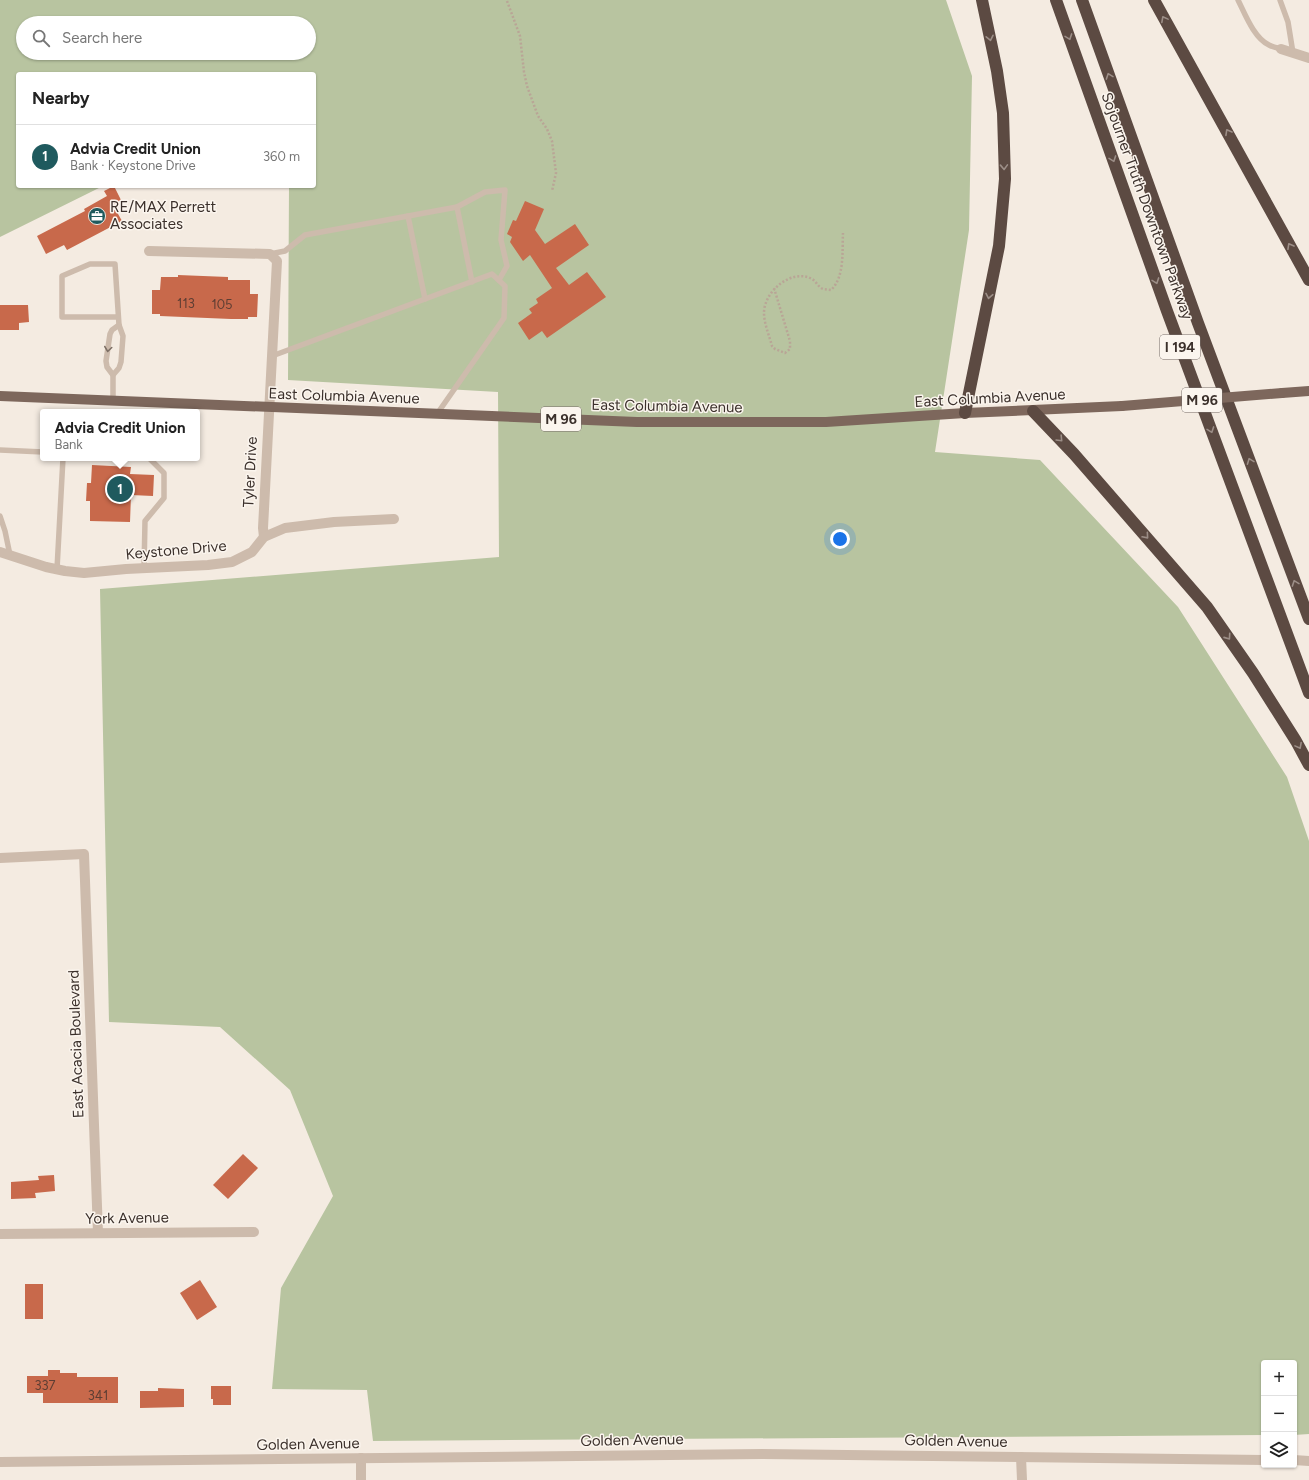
<!DOCTYPE html>
<html lang="en">
<head>
<meta charset="utf-8">
<style>
  body { margin:0; font-family:Figtree,sans-serif; background:#f2f2f2; color:#222 }
  .controls { position:absolute; right:12px; bottom:12px; display:grid; overflow:hidden; border-radius:4px; box-shadow:0 1px 3px #0004 }
  .controls button { width:36px; height:36px; display:grid; place-items:center; padding:0; border:0; border-bottom:1px solid #e0e0e0; background:#fff; color:#222; font:20px sans-serif }
  .you { position:absolute; left:840px; top:539px; width:14px; height:14px; margin:-10px; border:3px solid #fff; border-radius:50%; background:#1a73e8; box-shadow:0 0 0 6px #1a73e833 }
  .badge { display:grid; place-items:center; width:26px; height:26px; border-radius:50%; background:#1f5a5e; color:#fff; font-size:13px; font-weight:700 }
  .pin { position:absolute; translate:-50% -50%; border:2px solid #fff; box-shadow:0 1px 4px #0006 }
  .popup { position:absolute; left:40px; top:409px; width:160px; height:52px; box-sizing:border-box; display:grid; place-content:center; border-radius:4px; background:#fff; filter:drop-shadow(0 1px 3px #0005); font-size:13px; white-space:nowrap; color:#767676 }
  .popup b { font-size:15px; color:#222 }
  .popup::after { content:''; position:absolute; left:50%; top:100%; margin-left:-8px; border:8px solid transparent; border-top-color:#fff }
  .list { margin:0; padding:0; list-style:none }
  h2 { display:flex; justify-content:space-between; align-items:center; height:52px; margin:0; padding:0 16px; font-size:17px }
  h2 small { font-size:13px; font-weight:400; color:#767676 }
  .list li { display:grid; grid-template-columns:26px 1fr auto; gap:12px; align-items:center; box-sizing:border-box; height:64px; padding:0 16px; border-top:1px solid #e0e0e0 }
  .list b { display:block; font-size:15px; white-space:nowrap }
  .list p { margin:0; font-size:13px; white-space:nowrap; color:#767676 }
  .list em { font-size:13px; font-style:normal; color:#767676 }
  .icon { flex:none; width:22px; height:22px; fill:none; stroke:currentColor; stroke-width:2; stroke-linecap:round; stroke-linejoin:round }
  .map { position:relative; flex:none; width:1309px; height:1480px; overflow:hidden }
  .search { position:absolute; background:#fff; box-shadow:0 1px 3px #0004; left:16px; top:16px; width:300px; height:44px; display:flex; align-items:center; gap:10px; box-sizing:border-box; padding:0 14px; border-radius:22px; color:#767676; font-size:15px }
  .panel { position:absolute; background:#fff; box-shadow:0 1px 3px #0004; left:16px; top:72px; width:300px; height:116px; border-radius:4px }
  .map>svg:first-child { display:block }
  .green { fill:#b8c4a0; fill-rule:evenodd }
  .building { fill:#c8694b }
  .lines { fill:none; stroke-linecap:round; stroke-linejoin:round }
  .path { stroke:#b9a596; stroke-width:2.5; stroke-dasharray:2 2; stroke-linecap:butt }
  .lane { stroke:#cdbbac; stroke-width:5.5 }
  .street { stroke:#cdbbac; stroke-width:10 }
  .primary { stroke:#7d675c; stroke-width:10 }
  .highway { stroke:#5c4a42; stroke-width:12 }
  .primary-bridge { stroke:#7d675c; stroke-width:10 }
  .oneway { stroke:#9c8e87 }
  .oneway2 { stroke:#7d6f65 }
  .labels { text-anchor:middle; dominant-baseline:central; stroke-width:3; stroke-linejoin:round; paint-order:stroke }
  .number-label { font-size:13px; fill:#5e3e33 }
  .shield { fill:#fbf5ee; stroke:#756b66; stroke-width:1 }
  .shield-label { font-size:14px; font-weight:bold; fill:#3b302b }
  .street-label { font-size:15px; fill:#3b302b; stroke:#fbf5ee }
  .poi-label { font-size:15px; fill:#3b302b; stroke:#fbf5ee; text-anchor:start }
</style>
</head>
<body>
<div class="map">
<svg width="1309" height="1480" viewBox="0 0 1309 1480">
  <rect width="100%" height="100%" fill="#f4ebe1"/>
  <path class="green" d="M0,0H946L972,76L969,230L935,452L1040,460L1178,607L1287,777L1309,841V1434L1294,1435V1363H1264V1435L373,1441L367,1390L272,1389L281,1288L333,1196L290,1090L220,1027L109,1022L100,589L499,557L498,392L288,380L289,186H314V74H18V186H103L0,237ZM23,23H309V53H23Z"/>
  <g class="building">
    <polygon points="114,186 121,200 113,205 122,221 67,250 64,245 46,254 37,236 85,211 84,209 107,196 104,191"/>
    <polygon points="525,201 544,209 535,230 545,244 575,224 589,245 556,268 569,285 587,272 606,297 547,338 542,331 529,340 518,323 532,313 529,309 538,303 536,299 552,288 530,255 523,261 510,242 512,237 507,234 513,220 516,221"/>
    <polygon points="178,275 228,277 228,280 250,280 250,294 258,294 257,317 248,317 248,319 231,319 160,316 160,314 152,314 152,290 160,290 161,277 178,277"/>
    <polygon points="0,305 28,305 29,322 19,323 19,330 0,330"/>
    <polygon points="92,465 131,467 130,474 154,475 153,496 131,495 130,522 90,521 90,501 86,501 87,483 91,483"/>
    <polygon points="243,1154 258,1168 228,1199 213,1185"/>
    <polygon points="54,1175 55,1191 35,1193 36,1198 11,1199 11,1182 39,1180 38,1176"/>
    <polygon points="200,1280 217,1307 197,1320 180,1293"/>
    <rect x="25" y="1284" width="18" height="35"/>
    <polygon points="48,1370 60,1370 60,1373 77,1373 77,1377 118,1377 118,1403 43,1403 43,1393 27,1393 27,1376 48,1376"/>
    <polygon points="211,1386 231,1386 231,1405 213,1405 213,1399 211,1399"/>
    <polygon points="158,1388 184,1389 184,1407 140,1408 140,1391 158,1391"/>
  </g>
  <g class="lines">
    <g class="path">
      <polyline points="507,1 520,36 524,72 527,86 538,116 547,129 552,141 556,173 552,191"/>
      <path d="M774,288L790,341V349L785,353L775,349L772,346C769,335 764,323 764,313C764,291 792,268 812,279C816,281 818,287 823,289L831,290C845,277 842,250 843,233"/>
    </g>
    <g class="lane">
      <path d="M1238,0C1245,14 1254,38 1269,45C1273,47 1277,48 1281,49"/>
      <polyline points="1280,0 1288,22 1293,53"/>
      <polyline points="457,207 485,192 505,190 501,240 507,266 499,280"/>
      <polyline points="408,216 425,299"/>
      <polyline points="270,254 285,251 305,235 457,207 472,282"/>
      <polyline points="272,356 492,274 505,286 504,318 437,414"/>
      <polyline points="113,375 119,368 121,362 123,336 119,325 115,264 90,264 62,276 62,317 118,317"/>
      <polyline points="113,401 113,375 107,367 106,361 110,334 112,330 119,325"/>
      <polyline points="0,450 43,452"/>
      <polyline points="0,516 5,531 10,555"/>
      <polyline points="57,569 63,458"/>
      <polyline points="144,569 145,521 164,498 164,473 149,458"/>
    </g>
    <g class="street">
      <polyline points="1281,49 1309,58"/>
      <polyline points="149,251 270,254 277,261 263,528 264,537"/>
      <polyline points="0,552 46,567 65,571 84,573 126,569 208,565 232,562 252,552 264,537 285,528 334,522 394,519"/>
      <polyline points="0,858 84,854 98,1233"/>
      <polyline points="0,1234 254,1232"/>
      <polyline points="1021,1457 1022,1480"/>
      <polyline points="361,1458 361,1480"/>
      <polyline points="1294,1460 1309,1461"/>
      <polyline points="0,1462 762,1454 1264,1460"/>
    </g>
    <g class="primary">
      <polyline points="1282,393 1309,391"/>
      <polyline points="0,396 637,422 826,422 965,413 1122,406"/>
    </g>
    <g class="highway">
      <polyline points="1056,0 1167,311 1309,693"/>
      <polyline points="1082,0 1198,323 1309,619"/>
      <polyline points="1154,0 1309,280"/>
      <polyline points="1033,411 1074,454 1207,607 1253,673 1296,741 1309,765"/>
      <polyline points="965,413 999,246 1005,179 1003,113 997,71 982,0"/>
    </g>
    <polyline class="primary-bridge" points="1122,406 1282,393"/>
  </g>
  <defs><path id="oneway-chevron" d="M-2-3.5L2.5 0L-2 3.5" fill="none" stroke-width="1.6" stroke-linecap="round" stroke-linejoin="round"/></defs>
  <g class="oneway">
    <use href="#oneway-chevron" transform="translate(1164 19) rotate(-118)"/>
    <use href="#oneway-chevron" transform="translate(1069 37) rotate(70)"/>
    <use href="#oneway-chevron" transform="translate(990 38) rotate(78)"/>
    <use href="#oneway-chevron" transform="translate(1109 76) rotate(-110)"/>
    <use href="#oneway-chevron" transform="translate(1228 132) rotate(-119)"/>
    <use href="#oneway-chevron" transform="translate(1113 159) rotate(70)"/>
    <use href="#oneway-chevron" transform="translate(1004 167) rotate(88)"/>
    <use href="#oneway-chevron" transform="translate(1290 246) rotate(-119)"/>
    <use href="#oneway-chevron" transform="translate(1156 281) rotate(70)"/>
    <use href="#oneway-chevron" transform="translate(989 296) rotate(101)"/>
    <use href="#oneway-chevron" transform="translate(1211 430) rotate(70)"/>
    <use href="#oneway-chevron" transform="translate(1060 439) rotate(46)"/>
    <use href="#oneway-chevron" transform="translate(1250 461) rotate(-111)"/>
    <use href="#oneway-chevron" transform="translate(1146 536) rotate(49)"/>
    <use href="#oneway-chevron" transform="translate(1295 583) rotate(-110)"/>
    <use href="#oneway-chevron" transform="translate(1228 637) rotate(55)"/>
    <use href="#oneway-chevron" transform="translate(1299 746) rotate(62)"/>
  </g>
  <use class="oneway2" href="#oneway-chevron" transform="translate(108 349) rotate(98)"/>
  <defs>
    <g id="office-disc" transform="scale(0.9)"><circle r="9.5" fill="#1f5a5e" stroke="#fbf5ee"/><path d="M-6-3h4V-5.5h4V-3h4V5H-6ZM-1-4.5V-3h2v-1.5ZM-6 0V1H6V0Z" fill="#fff"/></g>
  </defs>
  <g fill-rule="evenodd">
    <use href="#office-disc" x="97" y="216"/>
  </g>
  <g class="labels">
    <g class="number-label">
      <text x="186" y="303">113</text>
      <text x="222" y="304">105</text>
      <text x="45" y="1385">337</text>
      <text x="98" y="1395">341</text>
    </g>
    <g class="shield">
      <rect x="1160" y="335" width="40" height="24" rx="3"/>
      <rect x="1182" y="388" width="40" height="24" rx="3"/>
      <rect x="541" y="407" width="40" height="24" rx="3"/>
    </g>
    <g class="shield-label">
      <text x="1180" y="347">I 194</text>
      <text x="1202" y="400">M 96</text>
      <text x="561" y="419">M 96</text>
    </g>
    <g class="street-label">
      <text transform="translate(1147 206) rotate(70)">Sojourner Truth Downtown Parkway</text>
      <text transform="translate(344 396) rotate(2)">East Columbia Avenue</text>
      <text transform="translate(990 398) rotate(-3)">East Columbia Avenue</text>
      <text transform="translate(667 406) rotate(1)">East Columbia Avenue</text>
      <text transform="translate(250 472) rotate(-87)">Tyler Drive</text>
      <text transform="translate(176 550) rotate(-5)">Keystone Drive</text>
      <text transform="translate(76 1044) rotate(-92)">East Acacia Boulevard</text>
      <text transform="translate(127 1218) rotate(-1)">York Avenue</text>
      <text transform="translate(632 1440) rotate(-1)">Golden Avenue</text>
      <text transform="translate(956 1441) rotate(1)">Golden Avenue</text>
      <text transform="translate(308 1444) rotate(-1)">Golden Avenue</text>
    </g>
    <g class="poi-label">
      <text x="110" y="207">RE/MAX Perrett<tspan x="110" dy="17">Associates</tspan></text>
    </g>
  </g>
</svg>
<div class="controls">
<button>+</button>
<button>−</button>
<button><svg class="icon" aria-label="layers" viewBox="0 0 24 24"><path d="M12 4l9 5-9 5-9-5zM3 14l9 5 9-5"/></svg></button>
</div>
<div class="you"></div>
<div class="pin badge" style="left:120px;top:489px">1</div>
<div class="popup"><b>Advia Credit Union</b>Bank</div>
<div class="search"><svg class="icon" aria-label="search" viewBox="0 0 24 24"><circle cx="10" cy="10" r="6"/><path d="M15 15l6 6"/></svg>Search here</div>
<section class="panel">
<h2>Nearby<small></small></h2>
<ul class="list">
<li><span class="badge">1</span><div><b>Advia Credit Union</b><p>Bank · Keystone Drive</p></div><em>360 m</em></li>
</ul>
</section>
</div>
</body>
</html>
